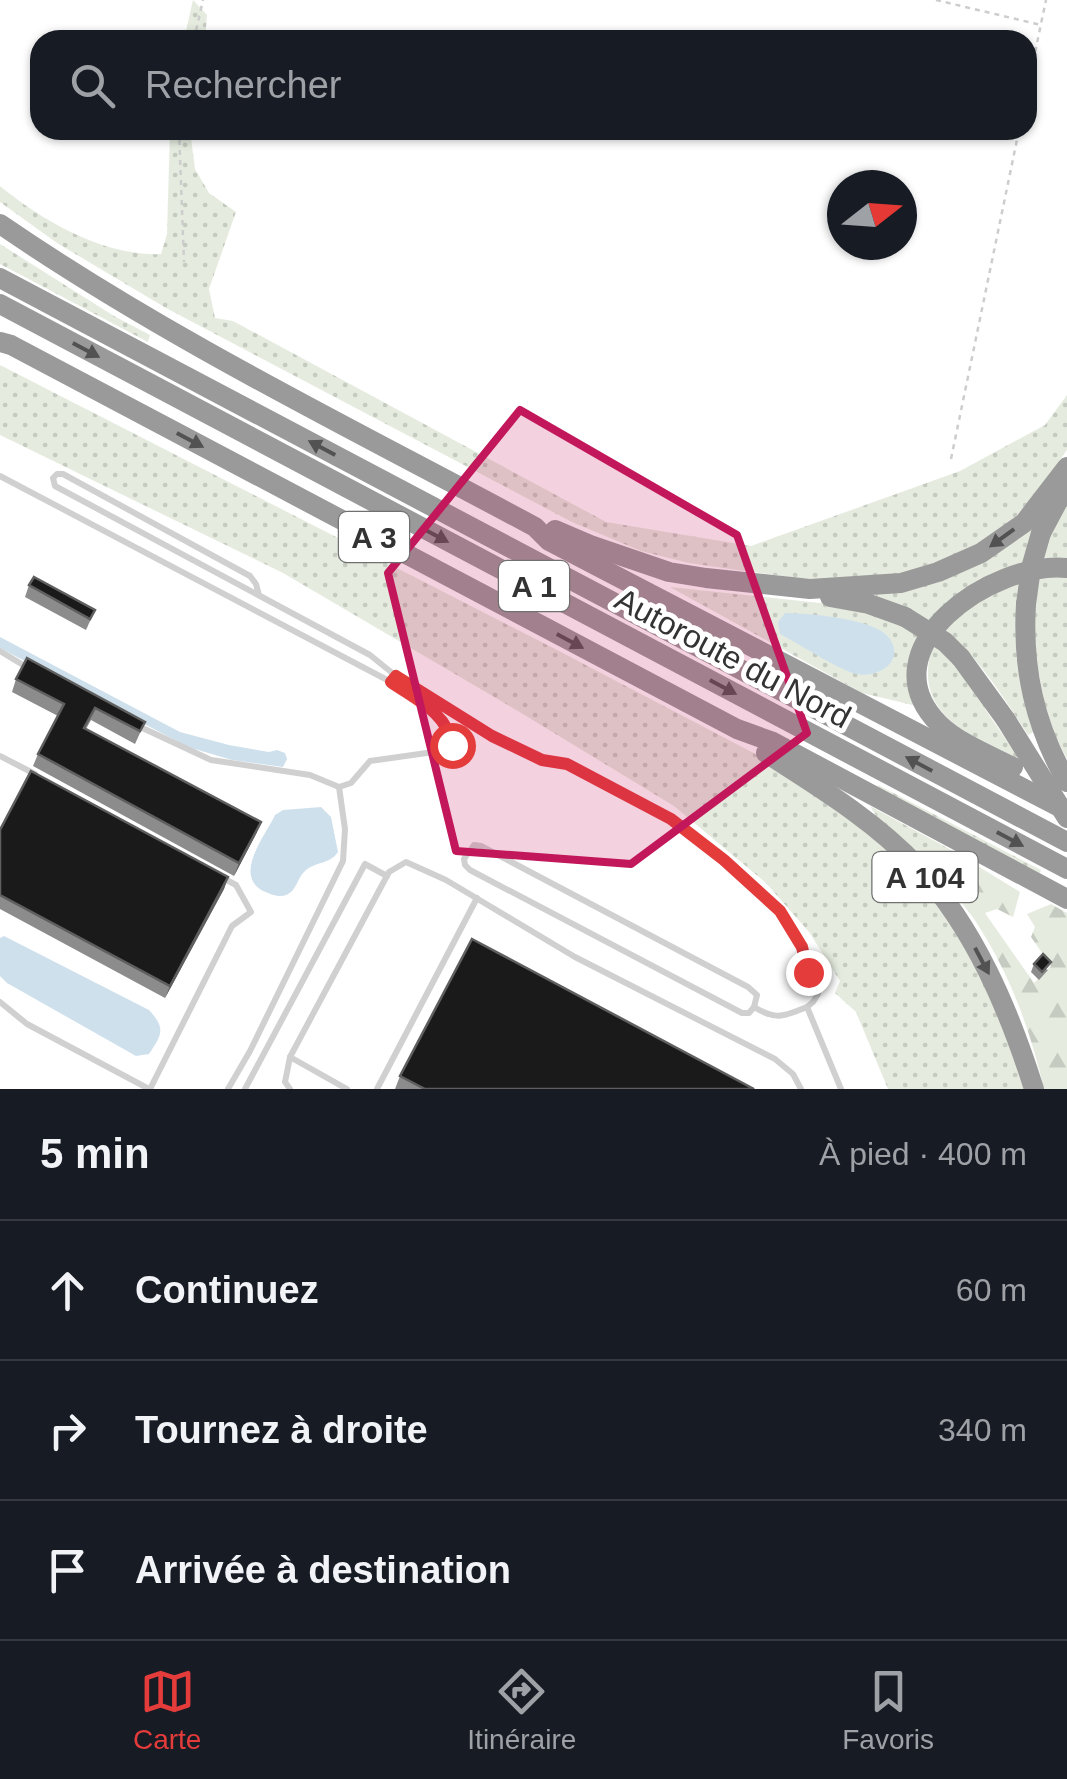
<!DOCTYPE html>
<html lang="fr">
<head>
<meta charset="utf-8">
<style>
  body { margin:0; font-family:Arial,sans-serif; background:#242831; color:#f1f3f6 }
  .compass { position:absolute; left:827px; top:170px; width:90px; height:90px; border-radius:50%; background:#171b24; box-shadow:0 2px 8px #0004; rotate:73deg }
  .stop { position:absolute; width:30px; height:30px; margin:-22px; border:8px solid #e43b3b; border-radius:50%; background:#fff }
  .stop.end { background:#e43b3b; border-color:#fff; box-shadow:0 2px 10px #0008 }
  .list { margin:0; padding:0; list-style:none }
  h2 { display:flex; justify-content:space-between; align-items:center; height:130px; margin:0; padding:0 40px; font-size:42px }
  h2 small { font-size:32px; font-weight:400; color:#9ea1a6 }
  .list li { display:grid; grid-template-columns:65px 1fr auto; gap:30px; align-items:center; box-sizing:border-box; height:140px; padding:0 40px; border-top:2px solid #363941 }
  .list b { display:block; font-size:38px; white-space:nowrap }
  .list em { font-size:32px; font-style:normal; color:#9ea1a6 }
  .icon { flex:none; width:55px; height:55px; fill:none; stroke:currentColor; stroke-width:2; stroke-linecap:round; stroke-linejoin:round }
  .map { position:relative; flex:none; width:1067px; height:1089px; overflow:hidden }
  .search { position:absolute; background:#171b24; box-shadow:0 2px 8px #0004; left:30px; right:30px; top:30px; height:110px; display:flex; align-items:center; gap:25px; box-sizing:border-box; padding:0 35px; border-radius:30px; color:#9ea1a6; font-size:38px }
  .sheet { height:550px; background:#171b24 }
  nav { display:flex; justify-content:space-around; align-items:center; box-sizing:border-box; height:140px; border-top:2px solid #363941; background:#171b24; font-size:28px; color:#9ea1a6 }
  nav a { display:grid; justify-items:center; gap:5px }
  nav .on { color:#e43b3b }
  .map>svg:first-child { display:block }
  .grass { fill:url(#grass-dots) }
  .forest { fill:url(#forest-firs) }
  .water { fill:#cfe0ed }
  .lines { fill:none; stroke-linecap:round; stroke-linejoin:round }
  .path { stroke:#cdcdcd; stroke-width:2.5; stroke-dasharray:5 5; stroke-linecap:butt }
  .service { stroke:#d0d0d0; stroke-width:6 }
  .motorway { stroke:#9a9a9a; stroke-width:20 }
  .motorway-bridge { stroke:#9a9a9a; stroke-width:20 }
  .wall { fill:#8c8c8c }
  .shaded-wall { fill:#5f5f5f }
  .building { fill:#1a1a1a; stroke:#5f5f5f; stroke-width:2.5 }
  .oneway { fill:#525252 }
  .route { stroke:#e43b3b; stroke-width:12 }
  .marked { fill:#c2185b; fill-opacity:0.2; stroke:#c2185b; stroke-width:8; stroke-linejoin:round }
  .labels { text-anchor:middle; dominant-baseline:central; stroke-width:10; stroke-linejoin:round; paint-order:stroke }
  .shield { fill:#fff; stroke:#707070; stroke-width:2.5 }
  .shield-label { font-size:30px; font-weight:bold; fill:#333 }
  .street-label { font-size:32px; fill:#333; stroke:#fff }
</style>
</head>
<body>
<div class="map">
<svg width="1067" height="1089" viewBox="0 0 1067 1089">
  <defs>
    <pattern id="grass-dots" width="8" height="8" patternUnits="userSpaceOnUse" patternTransform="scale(2.5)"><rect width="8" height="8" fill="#e5ecdf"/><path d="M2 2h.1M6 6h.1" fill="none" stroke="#c5cbc0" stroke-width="1.8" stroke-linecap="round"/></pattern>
    <pattern id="forest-firs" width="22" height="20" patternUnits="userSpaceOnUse" patternTransform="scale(2.5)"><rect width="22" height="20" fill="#e5ecdf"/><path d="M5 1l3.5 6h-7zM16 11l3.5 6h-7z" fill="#c5cbc0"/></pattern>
  </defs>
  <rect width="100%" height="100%" fill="#fff"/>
  <g class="grass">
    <polygon points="193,0 207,15 205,40 184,40"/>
    <path d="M170,130H190L195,169L209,193L236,212L209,289L215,318L233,321L606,522L751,546L960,471L1045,425L1067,395V450L1031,499L1013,520L988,540L929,569L851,581L798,578L737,570L689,563L641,551L572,522L166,308L57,243L0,202V186C42,221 106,257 161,254L167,234Z"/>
    <polygon points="0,244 114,316 150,335 148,342 0,264"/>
    <polygon points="0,365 557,650 765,759 828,797 888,849 918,880 968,944 993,986 1024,1089 888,1089 856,1012 835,993 840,981 809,932 766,883 674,806 518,711 283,573 0,435"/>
    <polygon points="1067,494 1067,562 1041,562 1047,537"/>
    <polygon points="1044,504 1026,565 930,622 876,596 876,591 930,580"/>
    <polygon points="1067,576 1067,759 1056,738 1044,701 1031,628 1037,580 1040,577"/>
    <path d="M1022,580L1036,731L1028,735C1004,698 980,659 945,630L974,603Z"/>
    <polygon points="670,587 848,606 875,612 922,636 921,707 862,693"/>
    <path d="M933,644L941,648L989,705L985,709L1018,757L1016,759C965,733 911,712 933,644Z"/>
    <polygon points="878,785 1041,870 1039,876 877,790"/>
    <polygon points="870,806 955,852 941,879 877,817"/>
  </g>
  <path class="forest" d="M955,852L1020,892L1013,917L997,909L985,913L1034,983L1051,966L1031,937L1035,927L1027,914L1051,904L1067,913V1089H1044C1030,1029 1010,974 976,922C966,907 953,893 941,879Z"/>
  <g class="water">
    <path d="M785,613C808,613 878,619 890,639C905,663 877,678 857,674C840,671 798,643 780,634L778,622Z"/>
    <polygon points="0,637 180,732 229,745 269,752 277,750 285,753 287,759 283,767 232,760 188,747 0,648"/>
    <path d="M321,807L331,817L338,852C329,865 316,861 305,871C297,878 297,891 286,895C279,898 270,894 263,891C233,875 265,836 275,815L283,810Z"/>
    <path d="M4,936L149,1010C166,1028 162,1035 149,1054L136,1056L7,983L0,976V938Z"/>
  </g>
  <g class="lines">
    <g class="path">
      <polyline points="936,0 1041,25"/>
      <polyline points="194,40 203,0"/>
      <polyline points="1027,91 1046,0"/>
      <polyline points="179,130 184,262"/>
      <polyline points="951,459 1019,130"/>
    </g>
    <g class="service">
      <path d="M0,476L391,682C415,699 448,713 452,745L448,750L370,761L351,783L339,787L345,829L343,861L250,1051L228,1089"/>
      <polyline points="259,595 256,584 250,576 63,474 57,474 53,478 55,486 370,655 396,676"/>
      <polyline points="0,651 28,668"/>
      <polyline points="395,677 492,736 542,760 567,764 671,819 724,860 779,911 798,939 808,972 818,994 813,1002 807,1007"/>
      <polyline points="136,725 211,760 310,775 339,787"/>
      <polyline points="0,756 35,774"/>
      <polygon points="474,845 481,846 748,987 757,995 754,1007 749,1013 742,1013 470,870 465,865 464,859"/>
      <polyline points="0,1002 27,1024 149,1089"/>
      <path d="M754,1007C777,1021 784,1016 807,1007L841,1089"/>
      <polyline points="290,1057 347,1089"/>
      <polyline points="150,1089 232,926 251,912 236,885 221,877"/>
      <polyline points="245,1089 365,864 387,876"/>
      <polyline points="290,1089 285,1082 290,1057 389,872 406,862 446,880 575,957 775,1059 793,1074 801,1089"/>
      <polyline points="377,1089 477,898"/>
    </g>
    <g class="motorway">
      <path d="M0,224C169,340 355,430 535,527L549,541L1065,810"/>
      <polyline points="0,278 1067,842"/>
      <polyline points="0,304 1067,869"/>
      <polyline points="0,342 11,345 737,729 773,742 1067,899"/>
      <polyline points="555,530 590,545 669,572 706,578 810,589 901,583 938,572 981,553 1024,523 1067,467"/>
      <polyline points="1041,533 1066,486"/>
      <polyline points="830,597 869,604 905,617"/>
      <path d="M1026,604C1022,669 1035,726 1067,782"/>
      <polyline points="961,658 1006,720"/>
      <path d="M766,753C819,787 875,821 918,867C975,929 1009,1010 1034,1089"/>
      <path d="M1013,767C991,756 957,742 939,724C864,648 994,560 1067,568"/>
    </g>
    <g class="motorway-bridge">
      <polyline points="1026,604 1031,568 1041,533"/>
      <polyline points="905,617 945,642 961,658"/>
      <polyline points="1006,720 1067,818"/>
    </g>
  </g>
  <g class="wall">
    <polygon points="29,585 95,610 86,630 25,597"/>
    <polygon points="16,679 145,722 135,744 91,720 86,729 261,822 256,834 234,876 33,766 38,754 58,716 12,692"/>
    <polygon points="0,830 228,877 224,889 165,998 0,909"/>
    <polygon points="1034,964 1048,970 1039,980 1031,972"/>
    <polygon points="400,1076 754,1089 395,1089"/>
  </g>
  <g class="shaded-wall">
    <polygon points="261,822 256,834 234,876 239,863"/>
    <polygon points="228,877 224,889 165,998 170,986"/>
  </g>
  <g class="building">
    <polygon points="34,577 95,610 90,619 29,585"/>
    <polygon points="27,658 145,722 140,731 95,708 84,728 261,822 239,863 38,754 64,704 16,679"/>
    <polygon points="31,771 228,877 170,986 0,895 0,830"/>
    <polygon points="472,939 754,1089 425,1089 400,1076"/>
    <polygon points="1043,954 1051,962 1042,972 1034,964"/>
  </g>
  <defs><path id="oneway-solid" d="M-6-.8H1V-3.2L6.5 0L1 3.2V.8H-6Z" transform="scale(2.5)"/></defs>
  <g class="oneway">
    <use href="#oneway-solid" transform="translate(86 350) rotate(28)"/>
    <use href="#oneway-solid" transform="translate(190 440) rotate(28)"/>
    <use href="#oneway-solid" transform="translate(322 448) rotate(-152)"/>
    <use href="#oneway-solid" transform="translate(435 535) rotate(28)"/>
    <use href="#oneway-solid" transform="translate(1002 538) rotate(144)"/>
    <use href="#oneway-solid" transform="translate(570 641) rotate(28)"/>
    <use href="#oneway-solid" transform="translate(723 687) rotate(28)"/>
    <use href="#oneway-solid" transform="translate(919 764) rotate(-152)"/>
    <use href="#oneway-solid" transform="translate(1010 839) rotate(28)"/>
    <use href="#oneway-solid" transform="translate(982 961) rotate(62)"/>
  </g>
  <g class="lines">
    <path class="route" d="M452,745C448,713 415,699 391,682L396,676L492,736L542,760L567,764L671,819L724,860L780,911L802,947L808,972"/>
  </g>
  <path class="marked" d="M520,410L737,535L807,733L631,864L456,851L388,573Z"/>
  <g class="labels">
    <g class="shield">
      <rect x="339" y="512" width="70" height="50" rx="8"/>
      <rect x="499" y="561" width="70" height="50" rx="8"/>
      <rect x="872.5" y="852" width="105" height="50" rx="8"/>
    </g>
    <g class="shield-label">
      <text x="374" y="537">A 3</text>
      <text x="534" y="586">A 1</text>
      <text x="925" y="877">A 104</text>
    </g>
    <g class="street-label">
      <text transform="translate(733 658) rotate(28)">Autoroute du Nord</text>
    </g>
  </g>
</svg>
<svg class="compass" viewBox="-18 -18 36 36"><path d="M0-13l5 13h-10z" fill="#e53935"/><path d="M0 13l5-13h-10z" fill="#9ea1a6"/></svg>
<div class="stop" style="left:452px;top:745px"></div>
<div class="stop end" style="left:808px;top:972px"></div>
<div class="search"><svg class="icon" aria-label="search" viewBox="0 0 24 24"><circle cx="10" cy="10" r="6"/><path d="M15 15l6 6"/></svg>Rechercher</div>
</div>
<section class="sheet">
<h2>5 min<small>À pied · 400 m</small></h2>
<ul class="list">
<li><svg class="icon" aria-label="ahead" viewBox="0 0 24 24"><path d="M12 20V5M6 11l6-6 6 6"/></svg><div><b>Continuez</b></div><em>60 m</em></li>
<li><svg class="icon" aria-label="right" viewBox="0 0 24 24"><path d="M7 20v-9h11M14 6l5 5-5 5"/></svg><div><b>Tournez à droite</b></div><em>340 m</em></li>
<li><svg class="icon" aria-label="arrive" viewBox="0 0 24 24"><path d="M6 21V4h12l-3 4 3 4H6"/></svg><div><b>Arrivée à destination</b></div></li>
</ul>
</section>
<nav>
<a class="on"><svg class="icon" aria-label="map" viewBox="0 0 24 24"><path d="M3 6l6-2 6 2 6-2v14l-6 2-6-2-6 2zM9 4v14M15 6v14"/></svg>Carte</a>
<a><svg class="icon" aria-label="directions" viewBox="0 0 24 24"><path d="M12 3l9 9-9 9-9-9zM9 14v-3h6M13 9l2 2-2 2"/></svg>Itinéraire</a>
<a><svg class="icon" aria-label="saved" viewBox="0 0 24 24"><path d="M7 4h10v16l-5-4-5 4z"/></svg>Favoris</a>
</nav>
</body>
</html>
